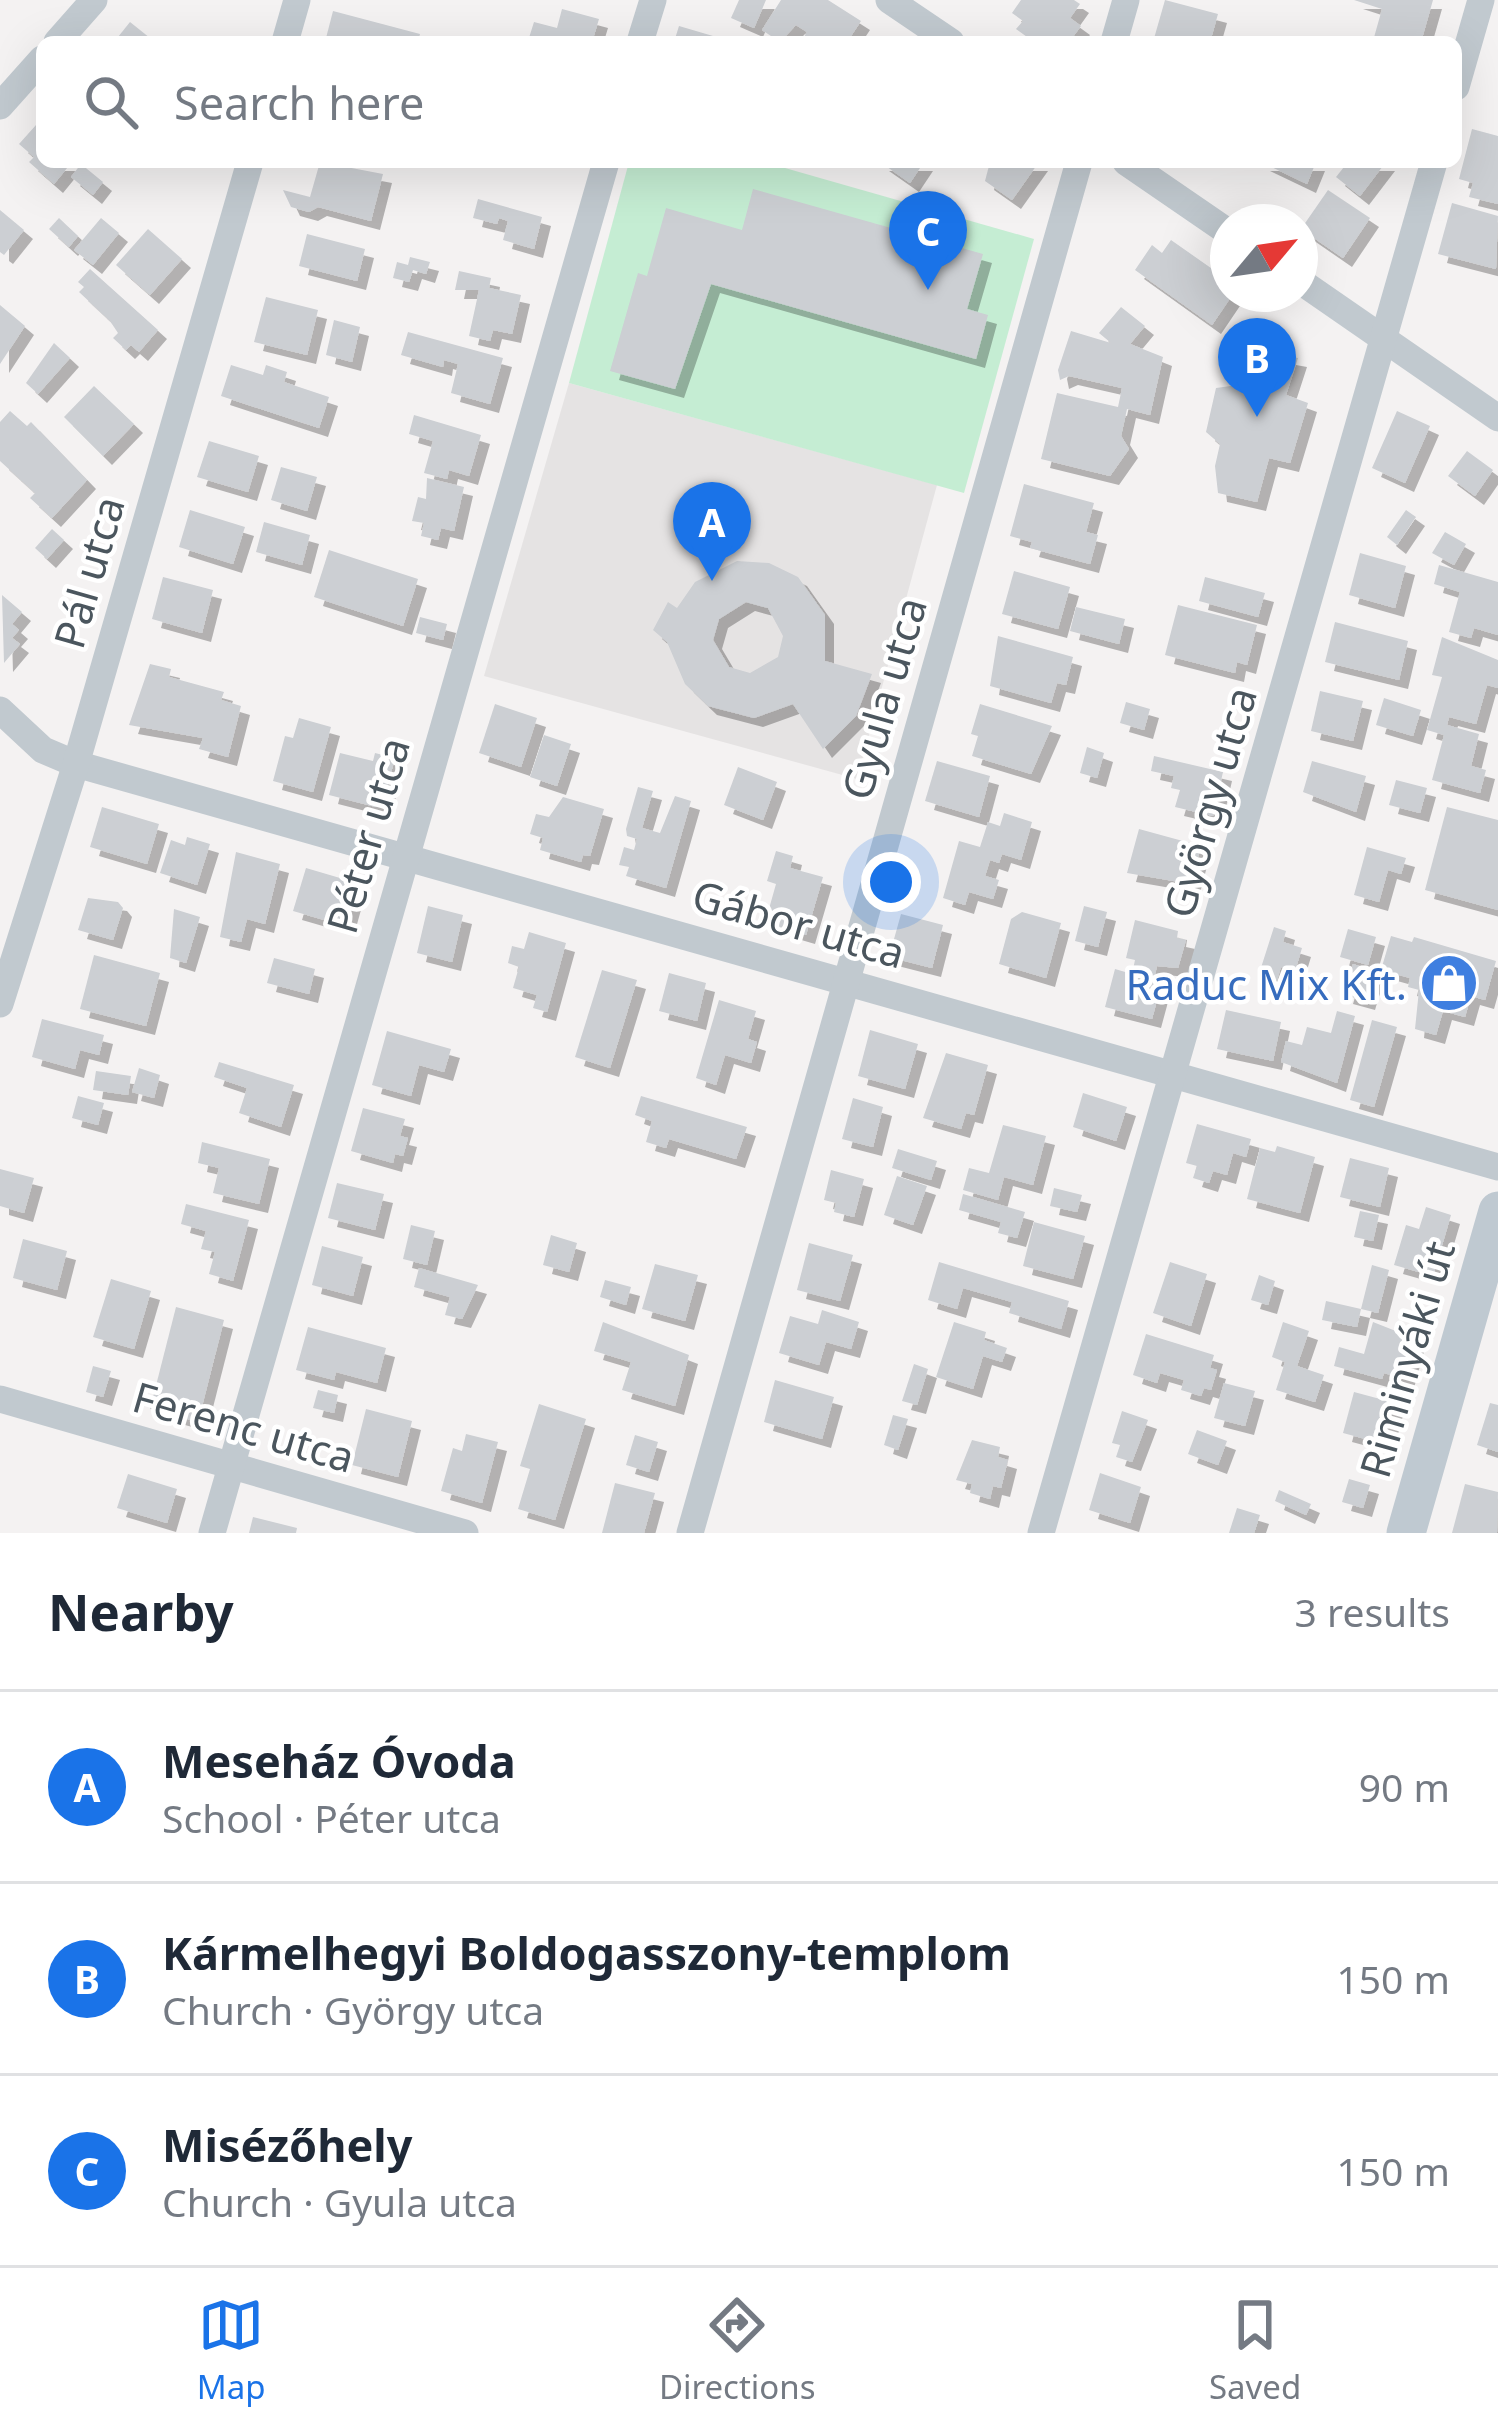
<!DOCTYPE html>
<html lang="en">
<head>
<meta charset="utf-8">
<style>
  body { margin:0; font-family:"Noto Sans",sans-serif; background:#f6f6f7; color:#1f2937 }
  .compass { position:absolute; left:1210px; top:204px; width:108px; height:108px; border-radius:50%; background:#fff; box-shadow:0 12px 48px #0002; rotate:61deg }
  .you { position:absolute; left:891px; top:882px; width:42px; height:42px; margin:-30px; border:9px solid #fff; border-radius:50%; background:#1a73e8; box-shadow:0 0 0 18px #1a73e833 }
  .badge { display:grid; place-items:center; width:78px; height:78px; border-radius:50%; background:#1a73e8; color:#fff; font-size:39px; font-weight:700 }
  .pin { position:absolute; translate:-50% -99px; filter:drop-shadow(0 3px 6px #0008) }
  .pin::after { content:''; position:absolute; top:63px; width:42px; height:36px; background:inherit; clip-path:polygon(0 0,100% 0,50% 100%) }
  .list { margin:0; padding:0; list-style:none }
  h2 { display:flex; justify-content:space-between; align-items:center; height:156px; margin:0; padding:0 48px; font-size:51px }
  h2 small { font-size:39px; font-weight:400; color:#747a83 }
  .list li { display:grid; grid-template-columns:78px 1fr auto; gap:36px; align-items:center; box-sizing:border-box; height:192px; padding:0 48px; border-top:3px solid #e0e1e3 }
  .list b { display:block; font-size:45px; white-space:nowrap }
  .list p { margin:0; font-size:39px; white-space:nowrap; color:#747a83 }
  .list em { font-size:39px; font-style:normal; color:#747a83 }
  .icon { flex:none; width:66px; height:66px; fill:none; stroke:currentColor; stroke-width:2; stroke-linecap:round; stroke-linejoin:round }
  .map { position:relative; flex:none; width:1498px; height:1533px; overflow:hidden }
  .search { position:absolute; background:#fff; box-shadow:0 12px 48px #0002; left:36px; right:36px; top:36px; height:132px; display:flex; align-items:center; gap:30px; box-sizing:border-box; padding:0 42px; border-radius:18px; color:#747a83; font-size:45px }
  .sheet { height:732px; background:#fff }
  nav { display:flex; justify-content:space-around; align-items:center; box-sizing:border-box; height:168px; border-top:3px solid #e0e1e3; background:#fff; font-size:33px; color:#747a83 }
  nav a { display:grid; justify-items:center; gap:6px }
  nav .on { color:#1a73e8 }
  .map>svg:first-child { display:block }
  .education { fill:#e5e3e3 }
  .green { fill:#c5edd3 }
  .building { fill:#cccfd3; fill-rule:evenodd; filter:url(#shadow) }
  .lines { fill:none; stroke-linecap:round; stroke-linejoin:round }
  .minor { stroke:#c1c9cf; stroke-width:27 }
  .secondary { stroke:#bfc9d1; stroke-width:39 }
  .labels { text-anchor:middle; dominant-baseline:central; stroke-width:9; stroke-linejoin:round; paint-order:stroke }
  .street-label { font-size:42px; fill:#4b565e; stroke:#fff }
  .shop-label { font-size:42px; fill:#366cbe; stroke:#fff; text-anchor:end }
</style>
</head>
<body>
<div class="map">
<svg width="1498" height="1533" viewBox="0 0 1498 1533">
  <defs>
    <filter id="shadow"><feDropShadow dx="9" dy="9" stdDeviation="0" flood-color="#0004"/></filter>
  </defs>
  <rect width="100%" height="100%" fill="#f4f2f2"/>
  <polygon class="education" points="569,383 937,485 857,779 484,676"/>
  <polygon class="green" points="629,162 764,162 1034,239 964,493 569,383"/>
  <g class="building">
    <polygon points="739,0 766,0 754,28 731,18"/>
    <polygon points="781,0 828,0 861,21 847,42 801,42 807,32 796,25 780,42 762,30"/>
    <polygon points="1021,0 1074,0 1080,4 1070,18 1081,26 1069,42 1034,42 1016,29 1023,21 1012,13"/>
    <polygon points="1165,0 1218,14 1210,42 1153,42"/>
    <polygon points="1354,0 1433,0 1421,42 1373,41 1382,9"/>
    <polygon points="562,9 599,19 592,42 528,41 534,22 557,28"/>
    <polygon points="333,11 420,34 418,42 325,42"/>
    <polygon points="130,22 155,42 114,42"/>
    <polygon points="679,26 730,41 730,42 674,42"/>
    <polygon points="36,125 42,130 42,162 72,162 54,184 29,162 34,157 19,144"/>
    <polygon points="1472,129 1498,136 1498,204 1469,197 1473,183 1459,179"/>
    <polygon points="320,162 383,174 371,221 318,207 309,212 291,207 283,190 310,197"/>
    <polygon points="880,162 924,162 910,183"/>
    <polygon points="990,162 1039,162 1012,200 985,181"/>
    <polygon points="1261,162 1316,162 1307,184"/>
    <polygon points="1348,162 1386,162 1360,196 1336,177"/>
    <polygon points="81,164 103,182 93,195 71,177"/>
    <polygon points="753,189 983,254 967,309 988,315 976,359 711,284 675,389 610,371 638,273 647,276 666,208 742,230"/>
    <polygon points="1328,190 1370,218 1343,258 1301,229"/>
    <polygon points="478,199 542,217 534,249 503,240 508,221 499,218 497,224 473,218"/>
    <polygon points="1452,203 1498,216 1496,269 1438,254"/>
    <polygon points="0,210 24,230 4,255 0,252"/>
    <polygon points="59,218 78,236 69,247 49,229"/>
    <polygon points="101,218 119,233 93,265 74,250"/>
    <polygon points="148,229 182,259 150,295 116,265"/>
    <polygon points="307,234 365,249 357,281 299,266"/>
    <polygon points="1171,240 1228,280 1228,294 1233,294 1212,325 1135,270 1152,245 1162,253"/>
    <polygon points="410,257 430,262 426,274 413,270 409,282 393,278 397,262 408,265"/>
    <polygon points="90,269 158,330 139,352 131,345 126,350 113,338 118,333 110,321 79,292 84,287 78,282"/>
    <polygon points="459,271 491,278 489,288 521,295 512,334 493,330 490,341 469,336 479,290 455,290"/>
    <polygon points="266,297 318,310 307,355 254,342"/>
    <polygon points="0,305 25,326 0,364"/>
    <polygon points="1121,307 1145,326 1130,344 1163,357 1150,415 1127,409 1121,436 1129,449 1110,476 1041,459 1057,393 1118,407 1122,388 1069,376 1060,380 1058,370 1071,331 1111,343 1099,333"/>
    <polygon points="334,320 360,327 352,362 326,355"/>
    <polygon points="408,332 503,358 490,404 451,393 458,364 444,360 443,367 401,355"/>
    <polygon points="54,343 70,358 38,394 26,383"/>
    <polygon points="1260,351 1298,358 1286,395 1308,403 1290,463 1269,458 1257,502 1218,493 1215,466 1220,444 1206,432 1216,388 1238,385 1243,363"/>
    <polygon points="231,365 263,375 266,365 287,372 284,382 329,397 319,428 221,396"/>
    <polygon points="94,386 134,424 103,456 64,417"/>
    <polygon points="10,411 27,426 31,422 87,480 52,518 30,498 35,493 0,461 0,422"/>
    <polygon points="1397,411 1430,426 1405,483 1372,468"/>
    <polygon points="414,415 481,435 469,476 449,470 447,479 424,473 433,441 409,434"/>
    <polygon points="209,441 259,456 248,492 197,477"/>
    <polygon points="1467,451 1493,470 1475,496 1448,476"/>
    <polygon points="281,467 317,477 307,511 271,500"/>
    <polygon points="427,478 464,487 454,531 441,528 438,540 421,536 424,523 412,521 418,497 426,499"/>
    <polygon points="1024,484 1094,503 1086,532 1098,535 1090,564 1030,548 1032,542 1010,536"/>
    <polygon points="190,510 245,527 233,564 179,547"/>
    <polygon points="1406,510 1416,517 1397,545 1387,537"/>
    <polygon points="264,522 310,535 302,565 256,552"/>
    <polygon points="52,529 64,540 47,559 35,548"/>
    <polygon points="1445,532 1466,544 1454,565 1432,553"/>
    <polygon points="329,550 418,579 403,626 314,597"/>
    <polygon points="1360,553 1406,566 1395,608 1349,595"/>
    <path d="M737,561L769,563L798,577L825,615V661L872,674L856,716L823,749L793,704L754,718L708,706L685,684L667,642L653,630L668,602L677,608L695,582ZM746,602L768,608L783,636L778,657L750,673L729,667L713,640L719,619Z"/>
    <polygon points="1439,565 1498,582 1498,635 1474,628 1471,638 1449,632 1460,592 1434,584"/>
    <polygon points="1014,571 1070,587 1058,629 1002,614"/>
    <polygon points="163,577 213,590 202,633 152,619"/>
    <polygon points="1205,577 1265,593 1258,617 1199,601"/>
    <polygon points="2,595 22,612 12,624 19,630 12,638 20,644 4,663"/>
    <polygon points="1178,605 1257,625 1247,665 1237,662 1235,673 1165,655"/>
    <polygon points="1076,607 1125,619 1119,644 1070,631"/>
    <polygon points="420,617 447,624 443,640 416,633"/>
    <polygon points="1335,622 1408,641 1399,680 1325,662"/>
    <polygon points="998,636 1073,657 1066,685 1057,683 1051,703 990,686"/>
    <polygon points="1442,637 1498,660 1498,688 1487,685 1476,724 1449,717 1447,725 1479,734 1471,766 1486,770 1480,793 1432,780 1444,735 1427,730 1442,677 1432,675"/>
    <polygon points="150,664 171,669 169,677 224,692 221,700 241,706 228,757 199,749 203,738 129,725"/>
    <polygon points="1320,691 1363,701 1353,741 1311,731"/>
    <polygon points="1384,698 1421,710 1413,736 1376,725"/>
    <polygon points="1126,702 1150,709 1144,730 1120,723"/>
    <polygon points="495,704 537,718 521,767 479,753"/>
    <polygon points="980,704 1052,726 1031,774 972,756 978,736 971,734"/>
    <polygon points="299,718 331,727 313,792 273,781 285,736 293,738"/>
    <polygon points="544,735 571,744 557,786 530,777"/>
    <polygon points="1087,747 1104,753 1097,778 1080,773"/>
    <polygon points="340,753 373,761 375,753 395,758 383,803 376,807 329,795"/>
    <polygon points="1154,756 1223,772 1213,816 1175,807 1180,790 1171,788 1174,776 1151,771"/>
    <polygon points="937,761 990,776 979,817 925,801"/>
    <polygon points="1312,761 1366,776 1356,812 1303,792"/>
    <polygon points="738,767 777,782 763,820 724,805"/>
    <polygon points="1396,780 1427,788 1420,813 1389,805"/>
    <polygon points="638,787 653,791 642,828 660,833 675,796 691,801 666,888 626,876 629,867 619,865 624,847 634,850 637,839 627,836 626,829"/>
    <polygon points="563,797 604,809 590,856 583,855 581,862 540,850 543,838 530,834 536,814 549,817"/>
    <polygon points="102,807 159,824 147,864 90,847"/>
    <polygon points="1447,807 1498,820 1498,910 1425,890"/>
    <polygon points="1004,813 1032,822 1021,860 1002,854 999,863 990,860 985,876 999,880 993,899 969,892 965,905 943,898 959,841 980,847 988,822 1000,826"/>
    <polygon points="1139,829 1201,846 1191,884 1127,873"/>
    <polygon points="187,837 210,844 197,885 160,873 171,840 185,845"/>
    <polygon points="1367,847 1406,858 1401,874 1388,870 1379,902 1354,895"/>
    <polygon points="776,851 793,856 790,868 823,877 806,935 765,923 776,884 767,881"/>
    <polygon points="236,852 280,864 265,924 247,919 241,942 220,937"/>
    <polygon points="306,868 357,883 345,926 293,911"/>
    <polygon points="88,898 118,902 123,908 113,940 78,930"/>
    <polygon points="428,906 463,915 452,962 417,953"/>
    <polygon points="1084,906 1107,912 1098,947 1075,941"/>
    <polygon points="174,909 200,917 186,963 170,958"/>
    <polygon points="1022,912 1061,923 1046,978 999,964 1011,919"/>
    <polygon points="901,914 943,925 932,968 889,957"/>
    <polygon points="1135,920 1178,931 1177,938 1186,940 1178,968 1157,966 1154,979 1162,982 1152,1019 1105,1007 1115,969 1132,974 1135,960 1126,958"/>
    <polygon points="1274,927 1286,931 1283,942 1302,948 1295,971 1281,967 1277,980 1259,974"/>
    <polygon points="1348,929 1376,937 1368,965 1340,957"/>
    <polygon points="529,932 566,943 547,1012 533,1008 537,995 513,988 519,967 508,963 512,946 524,949"/>
    <polygon points="1391,936 1412,942 1414,937 1496,961 1485,1000 1471,996 1465,1017 1443,1011 1436,1035 1415,1029 1419,990 1408,987 1410,978 1381,970"/>
    <polygon points="94,955 160,973 146,1026 80,1009"/>
    <polygon points="274,958 315,969 309,994 267,983"/>
    <polygon points="1353,964 1375,971 1366,1001 1344,995"/>
    <polygon points="602,970 637,980 610,1068 575,1057"/>
    <polygon points="669,973 706,983 697,1021 659,1011"/>
    <polygon points="719,1000 756,1011 748,1039 757,1042 751,1063 725,1055 716,1085 696,1078"/>
    <polygon points="1226,1010 1281,1022 1273,1061 1217,1049"/>
    <polygon points="1337,1011 1355,1016 1337,1083 1281,1062 1286,1041 1302,1045 1307,1027 1331,1033"/>
    <polygon points="42,1019 104,1035 99,1055 80,1050 75,1069 32,1057"/>
    <polygon points="1372,1020 1397,1027 1374,1107 1350,1100"/>
    <polygon points="870,1030 918,1044 905,1089 858,1076"/>
    <polygon points="387,1031 451,1049 444,1072 419,1065 411,1096 372,1085"/>
    <polygon points="946,1053 988,1065 974,1115 966,1113 961,1129 923,1118"/>
    <polygon points="219,1062 294,1085 281,1127 239,1113 247,1088 214,1077"/>
    <polygon points="139,1068 160,1075 154,1098 132,1092"/>
    <polygon points="96,1071 131,1076 128,1095 93,1090"/>
    <polygon points="1083,1093 1127,1107 1116,1141 1073,1127"/>
    <polygon points="78,1096 104,1103 98,1125 72,1118"/>
    <polygon points="641,1096 747,1127 736,1159 669,1139 666,1148 646,1142 652,1121 635,1115"/>
    <polygon points="853,1098 883,1107 873,1147 842,1139"/>
    <polygon points="363,1108 405,1119 400,1136 408,1138 403,1156 395,1154 393,1163 351,1151"/>
    <polygon points="1197,1124 1251,1139 1246,1157 1233,1153 1227,1175 1213,1171 1209,1183 1193,1178 1197,1166 1186,1163"/>
    <polygon points="1003,1125 1046,1136 1033,1185 1004,1177 998,1200 963,1190 969,1168 989,1173"/>
    <polygon points="202,1142 270,1159 259,1204 213,1193 219,1168 198,1163"/>
    <polygon points="1277,1146 1315,1157 1300,1213 1247,1199 1260,1148 1275,1152"/>
    <polygon points="898,1149 937,1161 931,1180 892,1168"/>
    <polygon points="1350,1158 1389,1168 1380,1207 1340,1197"/>
    <polygon points="0,1169 34,1178 24,1213 0,1206"/>
    <polygon points="831,1170 864,1179 854,1217 834,1212 836,1203 824,1200"/>
    <polygon points="897,1176 927,1186 913,1225 884,1215"/>
    <polygon points="337,1183 384,1194 375,1230 328,1218"/>
    <polygon points="1054,1188 1082,1195 1077,1212 1050,1206"/>
    <polygon points="963,1194 1025,1212 1017,1238 998,1233 1001,1222 959,1210"/>
    <polygon points="186,1204 249,1220 233,1281 209,1274 215,1252 201,1249 206,1231 181,1224"/>
    <polygon points="1426,1207 1451,1215 1433,1276 1394,1265 1406,1225 1419,1229"/>
    <polygon points="1360,1211 1379,1215 1373,1241 1354,1237"/>
    <polygon points="1034,1222 1085,1236 1073,1279 1023,1266"/>
    <polygon points="411,1225 435,1231 427,1265 403,1259"/>
    <polygon points="551,1235 577,1243 569,1272 543,1265"/>
    <polygon points="23,1239 67,1251 57,1290 13,1278"/>
    <polygon points="809,1243 853,1255 840,1301 797,1290"/>
    <polygon points="322,1246 363,1257 353,1296 312,1285"/>
    <polygon points="939,1262 1069,1301 1061,1329 1009,1313 1012,1302 963,1288 957,1309 928,1300"/>
    <polygon points="1170,1262 1207,1274 1191,1326 1153,1313"/>
    <polygon points="655,1264 698,1275 685,1321 642,1309"/>
    <polygon points="1372,1265 1389,1270 1378,1313 1361,1309"/>
    <polygon points="419,1268 478,1285 462,1319 445,1315 450,1297 414,1287"/>
    <polygon points="1259,1275 1275,1281 1268,1305 1251,1300"/>
    <polygon points="111,1279 151,1291 134,1349 93,1337"/>
    <polygon points="605,1280 631,1287 626,1305 600,1297"/>
    <polygon points="1326,1301 1361,1309 1357,1327 1322,1320"/>
    <polygon points="176,1307 224,1320 198,1422 150,1409"/>
    <polygon points="822,1310 859,1322 851,1349 826,1342 819,1365 779,1353 790,1316 818,1324"/>
    <polygon points="603,1322 689,1355 675,1406 622,1390 631,1362 594,1351"/>
    <polygon points="954,1322 986,1332 984,1340 1007,1348 1002,1362 983,1356 973,1389 936,1377"/>
    <polygon points="1283,1322 1309,1331 1297,1366 1324,1375 1315,1402 1276,1390 1285,1362 1272,1357"/>
    <polygon points="1373,1322 1416,1339 1405,1379 1384,1373 1382,1379 1334,1366 1339,1347 1364,1354"/>
    <polygon points="308,1327 386,1348 377,1383 336,1372 334,1380 296,1370"/>
    <polygon points="1146,1334 1214,1355 1210,1368 1217,1370 1211,1390 1204,1388 1201,1396 1181,1390 1184,1380 1160,1373 1157,1383 1133,1375"/>
    <polygon points="914,1364 928,1369 917,1405 902,1401"/>
    <polygon points="93,1366 111,1371 103,1397 86,1392"/>
    <polygon points="775,1380 834,1397 822,1439 764,1422"/>
    <polygon points="1224,1383 1255,1391 1245,1426 1214,1418"/>
    <polygon points="318,1390 338,1395 334,1413 313,1408"/>
    <polygon points="1354,1392 1395,1403 1384,1444 1343,1433"/>
    <polygon points="1490,1403 1498,1405 1498,1452 1477,1445"/>
    <polygon points="539,1404 586,1419 555,1520 518,1509 530,1469 520,1466"/>
    <polygon points="366,1409 412,1421 398,1477 352,1465"/>
    <polygon points="1122,1411 1148,1420 1132,1462 1116,1457 1120,1445 1112,1443"/>
    <polygon points="893,1415 908,1419 898,1450 884,1445"/>
    <polygon points="1197,1430 1227,1441 1218,1465 1188,1454"/>
    <polygon points="466,1434 498,1442 482,1503 441,1491 453,1448 462,1451"/>
    <polygon points="635,1435 658,1442 649,1472 626,1465"/>
    <polygon points="972,1440 1000,1447 998,1457 1008,1460 1001,1488 993,1486 990,1499 970,1493 972,1484 956,1480"/>
    <polygon points="1100,1473 1141,1487 1130,1523 1089,1510"/>
    <polygon points="128,1474 177,1489 167,1523 117,1508"/>
    <polygon points="1349,1479 1370,1485 1363,1508 1342,1502"/>
    <polygon points="615,1483 655,1493 644,1533 602,1533"/>
    <polygon points="1465,1484 1498,1492 1497,1533 1452,1533"/>
    <polygon points="1279,1490 1311,1504 1306,1515 1275,1501"/>
    <polygon points="1237,1508 1260,1515 1254,1533 1229,1533"/>
    <polygon points="253,1517 297,1528 296,1533 249,1533"/>
  </g>
  <g class="lines">
    <g class="minor">
      <polyline points="889,0 951,42"/>
      <polyline points="57,42 94,0"/>
      <polyline points="285,42 297,0"/>
      <polyline points="640,42 653,0"/>
      <polyline points="1114,42 1126,0"/>
      <polyline points="1456,87 1481,0"/>
      <polyline points="0,106 42,59"/>
      <polyline points="1126,162 1228,232"/>
      <polyline points="1300,281 1498,418"/>
      <polyline points="0,710 43,750 76,764 1498,1167"/>
      <polyline points="0,1004 76,764 250,162"/>
      <polyline points="0,1399 465,1533"/>
      <polyline points="212,1533 606,162"/>
      <polyline points="690,1533 1079,162"/>
      <polyline points="1041,1533 1434,162"/>
    </g>
    <polyline class="secondary" points="1406,1533 1498,1211"/>
  </g>
  <defs>
    <g id="shop-disc" transform="scale(3)"><circle r="9.5" fill="#3f7fe0" stroke="#fff"/><path d="M-5-2.5h2.3a2.7 3.5 0 0 1 5.4 0H5L5.5 6h-11ZM-1.5-2.5h3a1.5 2.3 0 0 0-3 0Z" fill="#fff"/></g>
  </defs>
  <g fill-rule="evenodd">
    <use href="#shop-disc" x="1449" y="983"/>
  </g>
  <g class="labels">
    <g class="street-label">
      <text transform="translate(88 572) rotate(-74)">Pál utca</text>
      <text transform="translate(883 698) rotate(-74)">Gyula utca</text>
      <text transform="translate(1209 802) rotate(-74)">György utca</text>
      <text transform="translate(367 835) rotate(-74)">Péter utca</text>
      <text transform="translate(799 923) rotate(16)">Gábor utca</text>
      <text transform="translate(1406 1359) rotate(-74)">Riminyáki út</text>
      <text transform="translate(244 1426) rotate(16)">Ferenc utca</text>
    </g>
    <g class="shop-label">
      <text x="1407" y="983">Raduc Mix Kft.</text>
    </g>
  </g>
</svg>
<svg class="compass" viewBox="-18 -18 36 36"><path d="M0-13l5 13h-10z" fill="#e53935"/><path d="M0 13l5-13h-10z" fill="#747a83"/></svg>
<div class="you"></div>
<div class="pin badge" style="left:712px;top:581px">A</div>
<div class="pin badge" style="left:1257px;top:417px">B</div>
<div class="pin badge" style="left:928px;top:290px">C</div>
<div class="search"><svg class="icon" aria-label="search" viewBox="0 0 24 24"><circle cx="10" cy="10" r="6"/><path d="M15 15l6 6"/></svg>Search here</div>
</div>
<section class="sheet">
<h2>Nearby<small>3 results</small></h2>
<ul class="list">
<li><span class="badge">A</span><div><b>Meseház Óvoda</b><p>School · Péter utca</p></div><em>90 m</em></li>
<li><span class="badge">B</span><div><b>Kármelhegyi Boldogasszony-templom</b><p>Church · György utca</p></div><em>150 m</em></li>
<li><span class="badge">C</span><div><b>Misézőhely</b><p>Church · Gyula utca</p></div><em>150 m</em></li>
</ul>
</section>
<nav>
<a class="on"><svg class="icon" aria-label="map" viewBox="0 0 24 24"><path d="M3 6l6-2 6 2 6-2v14l-6 2-6-2-6 2zM9 4v14M15 6v14"/></svg>Map</a>
<a><svg class="icon" aria-label="directions" viewBox="0 0 24 24"><path d="M12 3l9 9-9 9-9-9zM9 14v-3h6M13 9l2 2-2 2"/></svg>Directions</a>
<a><svg class="icon" aria-label="saved" viewBox="0 0 24 24"><path d="M7 4h10v16l-5-4-5 4z"/></svg>Saved</a>
</nav>
</body>
</html>
